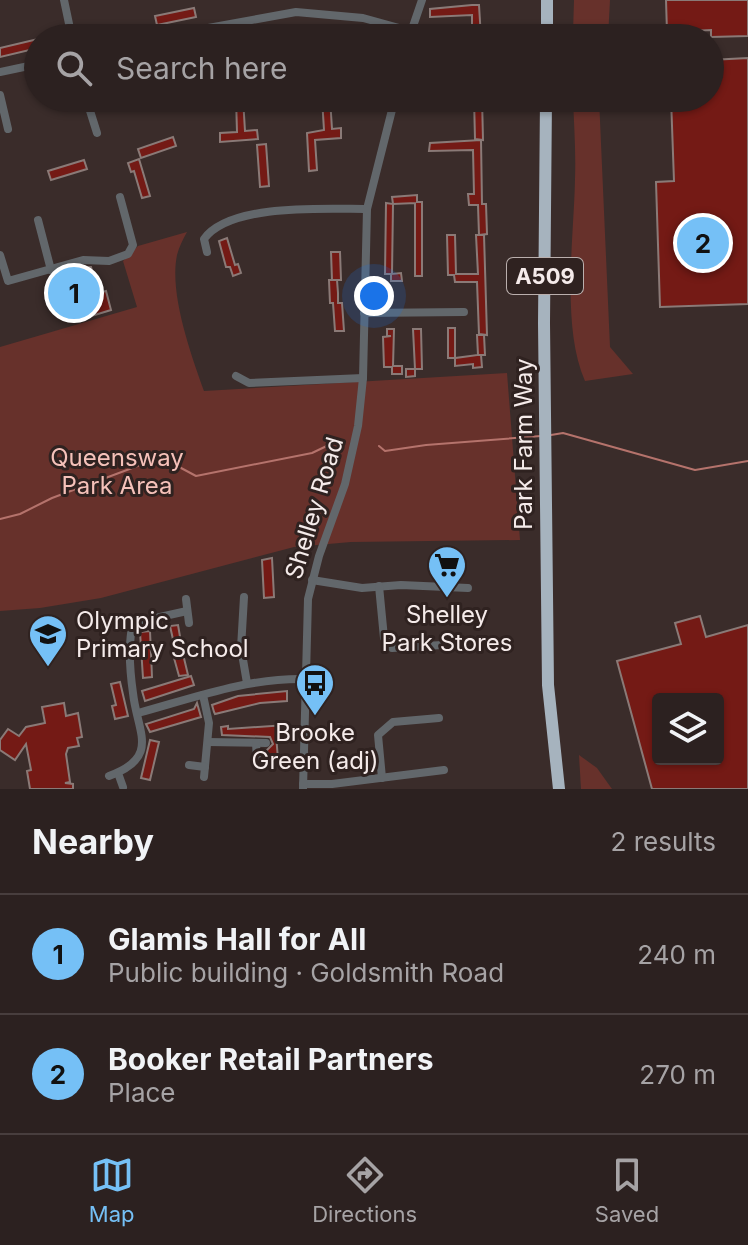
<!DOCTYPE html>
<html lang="en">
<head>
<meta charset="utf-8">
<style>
  body { margin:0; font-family:Inter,sans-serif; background:#342929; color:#f1f3f6 }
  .controls { position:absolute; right:24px; bottom:24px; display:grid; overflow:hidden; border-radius:8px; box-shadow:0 2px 6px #0004 }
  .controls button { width:72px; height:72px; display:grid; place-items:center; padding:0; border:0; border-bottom:2px solid #483e3e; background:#2c2120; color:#f1f3f6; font:40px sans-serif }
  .you { position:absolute; left:374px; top:296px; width:28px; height:28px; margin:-20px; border:6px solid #fff; border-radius:50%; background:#1a73e8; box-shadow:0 0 0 12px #1a73e833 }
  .badge { display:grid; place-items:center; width:52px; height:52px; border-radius:50%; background:#75c0f6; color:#111; font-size:26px; font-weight:700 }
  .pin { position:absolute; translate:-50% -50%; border:4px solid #fff; box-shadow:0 2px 8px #0006 }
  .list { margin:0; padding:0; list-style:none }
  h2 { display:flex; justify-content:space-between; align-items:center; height:104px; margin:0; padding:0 32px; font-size:34px }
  h2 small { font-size:26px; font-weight:400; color:#a6a3a5 }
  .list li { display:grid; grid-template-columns:52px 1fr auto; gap:24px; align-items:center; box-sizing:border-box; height:120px; padding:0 32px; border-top:2px solid #483e3e }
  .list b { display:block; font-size:30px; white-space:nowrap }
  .list p { margin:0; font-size:26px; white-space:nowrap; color:#a6a3a5 }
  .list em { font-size:26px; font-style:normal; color:#a6a3a5 }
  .icon { flex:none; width:44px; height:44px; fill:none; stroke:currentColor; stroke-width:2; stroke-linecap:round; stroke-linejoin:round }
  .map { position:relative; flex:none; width:748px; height:789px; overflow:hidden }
  .search { position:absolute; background:#2c2120; box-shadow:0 2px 6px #0004; left:24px; right:24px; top:24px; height:88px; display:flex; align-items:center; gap:20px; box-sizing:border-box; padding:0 28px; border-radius:44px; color:#a6a3a5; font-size:30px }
  .sheet { height:344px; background:#2c2120 }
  nav { display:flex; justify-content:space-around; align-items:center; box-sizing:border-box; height:112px; border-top:2px solid #483e3e; background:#2c2120; font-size:22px; color:#a6a3a5 }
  nav a { display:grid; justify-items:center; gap:4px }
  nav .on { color:#75c0f6 }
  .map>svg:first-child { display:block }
  .green { fill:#67312b }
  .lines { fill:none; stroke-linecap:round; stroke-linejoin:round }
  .stream { stroke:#b5736c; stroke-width:2 }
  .building { fill:#741a15; stroke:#8a7a77; stroke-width:2; fill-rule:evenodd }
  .minor { stroke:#62676b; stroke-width:8 }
  .highway { stroke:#a6b3be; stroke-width:12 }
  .labels { text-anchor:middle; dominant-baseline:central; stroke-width:6; stroke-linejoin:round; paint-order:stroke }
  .shield { fill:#2f2220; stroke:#baafad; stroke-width:2 }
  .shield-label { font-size:22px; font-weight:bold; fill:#f5ebea }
  .street-label { font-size:24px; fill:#f5ebea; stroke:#2f2220 }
  .park-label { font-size:24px; fill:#f5c1b9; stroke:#2f2220 }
  .poi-label { font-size:24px; fill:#f5ebea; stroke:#2f2220 }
</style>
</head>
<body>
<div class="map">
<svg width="748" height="789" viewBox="0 0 748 789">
  <rect width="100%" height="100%" fill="#3a2c2a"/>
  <g class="green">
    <polygon points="574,0 610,0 608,38 577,38 573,32"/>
    <path d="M573,98H599L610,347L633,374L585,381C561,326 574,238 575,179C576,152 574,125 573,98Z"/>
    <path d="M187,232C183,239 179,247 177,255C169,294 191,354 204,391L507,373L520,540L351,542L294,547L101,598L40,608L0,611V347L137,307L123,261L138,246Z"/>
    <polygon points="579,755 597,768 612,789 581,789"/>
  </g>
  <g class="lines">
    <g class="stream">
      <polyline points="551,435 563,433 695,470 748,461"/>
      <polyline points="379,446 385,451 426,445 541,436"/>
      <polyline points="0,519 20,514 52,498 151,461 168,461 196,476 312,453 333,443"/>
    </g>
  </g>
  <g class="building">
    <polygon points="666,0 748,0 748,36 711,37 711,30 667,32"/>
    <polygon points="472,5 479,5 481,38 472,38 472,15 430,17 430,9"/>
    <polygon points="194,8 196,17 157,25 155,16"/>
    <polygon points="38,39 38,48 0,57 0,48"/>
    <polygon points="748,58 748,304 660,307 656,182 674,181 671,98 710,98 710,60"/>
    <polygon points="236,98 243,98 245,131 257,130 258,139 220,142 220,133 237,132"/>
    <polygon points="322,98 330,98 332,129 341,128 341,138 315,140 317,170 309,171 307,133 324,130"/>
    <polygon points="474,98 482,98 483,140 475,139"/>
    <polygon points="173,137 176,146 141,158 138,149"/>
    <polygon points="481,140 482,204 486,204 487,234 479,235 478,205 469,205 468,194 474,194 473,150 429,151 430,143"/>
    <polygon points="266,144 269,186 260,187 257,145"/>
    <polygon points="139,159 150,196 142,198 134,171 131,172 128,163"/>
    <polygon points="84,160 87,169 51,180 48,171"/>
    <polygon points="417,195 417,202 422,202 422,276 415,276 415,203 393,204 392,197"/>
    <polygon points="386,203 393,204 392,274 401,273 402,281 391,281 391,274 385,274"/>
    <polygon points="447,235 455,235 456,274 478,274 476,235 484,235 487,335 479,334 477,282 455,282 454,275 448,275"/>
    <polygon points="227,238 235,265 238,264 241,273 233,276 230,267 226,267 219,241"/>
    <polygon points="331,252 340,252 341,280 337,280 338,293 338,303 342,303 344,331 335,331 333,303 330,303 329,280 336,280 332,280"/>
    <polygon points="87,267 91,267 98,293 106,291 111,310 75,321 74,316 63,319 58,302 53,303 49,292 59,289 58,286 76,280 74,271"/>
    <polygon points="448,328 455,328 455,358 478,355 477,335 484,335 485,355 478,355 481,355 482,367 473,368 473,364 455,366 455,358 448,358"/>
    <polygon points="387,329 394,329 393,366 402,366 402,374 392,374 392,367 384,367 383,337 391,336 387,336"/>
    <polygon points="413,329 421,329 422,369 415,369 415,376 406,377 406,369 415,369"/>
    <polygon points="272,558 274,597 264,598 262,560"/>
    <path d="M700,616L706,637L748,625V789H652L617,661L681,644L675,623ZM658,699H718V759H658Z"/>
    <polygon points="178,625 183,654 188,675 179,676 174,658 177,657 170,626"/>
    <polygon points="150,631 152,677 143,678 140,632"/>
    <polygon points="191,676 194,685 145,701 142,691"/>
    <polygon points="120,682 128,716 115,719 112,706 116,705 111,684"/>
    <polygon points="287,691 287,701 260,703 215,714 214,712 212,705 238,696"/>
    <polygon points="64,703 66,716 78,713 82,737 77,738 79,746 68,748 66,754 70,782 65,783 73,784 73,789 30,789 27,771 31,770 26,744 15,760 0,750 0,740 8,729 19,736 26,727 45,723 42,707"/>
    <polygon points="197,703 201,717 150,732 146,724 194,709"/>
    <polygon points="286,725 286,735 276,735 278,759 268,760 267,750 273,744 270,737 222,735 221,727 228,726 228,729"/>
    <polygon points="150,740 159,742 150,780 141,778"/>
  </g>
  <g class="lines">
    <g class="minor">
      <polyline points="64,0 72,38"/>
      <polyline points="153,38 296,12 363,18 410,31"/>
      <polyline points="409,38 422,0"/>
      <polyline points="0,72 38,64"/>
      <polyline points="0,95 8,129"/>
      <polyline points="86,98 97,133"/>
      <polyline points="38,220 51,270"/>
      <path d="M207,252L204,239C230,203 325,209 367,209"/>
      <polyline points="0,255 8,281 83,260 109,261 128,254 133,245 120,197"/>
      <polyline points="364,313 464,312"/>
      <polyline points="236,376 249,383 363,378"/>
      <polyline points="312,580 362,588 401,585 468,588"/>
      <polyline points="379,586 384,638 392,648 442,645"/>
      <polyline points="244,597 241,648 247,683"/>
      <polyline points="186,599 189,623"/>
      <polyline points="203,695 209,723 204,777"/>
      <path d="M138,713C193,698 247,678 304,679"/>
      <polyline points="208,742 266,743"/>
      <polyline points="256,743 257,761"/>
      <polyline points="189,765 205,767"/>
      <polyline points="118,773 123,787"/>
      <path d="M109,776C161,757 137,732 133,693C130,672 128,643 133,623L187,611"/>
      <polyline points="382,778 378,735 393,722 439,718"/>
      <polyline points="303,784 332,784 444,770"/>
      <polyline points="303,789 308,599 319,556 345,484 358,426 363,378 367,209 395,98"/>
    </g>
    <g class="highway">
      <polyline points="547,38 547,0"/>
      <polyline points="546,98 544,323 548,685 559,789"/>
    </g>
  </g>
  <defs>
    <g id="supermarket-pin" transform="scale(2)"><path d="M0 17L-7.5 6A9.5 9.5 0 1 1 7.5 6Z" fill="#75c0f6" stroke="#2f2220"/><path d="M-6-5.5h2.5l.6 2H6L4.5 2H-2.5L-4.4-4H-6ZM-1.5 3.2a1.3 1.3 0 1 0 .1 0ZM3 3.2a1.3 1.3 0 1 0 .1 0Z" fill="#111"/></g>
    <g id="school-pin" transform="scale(2)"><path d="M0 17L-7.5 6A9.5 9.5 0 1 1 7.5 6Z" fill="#75c0f6" stroke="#2f2220"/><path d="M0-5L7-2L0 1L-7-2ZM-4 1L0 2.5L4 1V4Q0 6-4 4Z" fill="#111"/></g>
    <g id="bus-pin" transform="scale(2)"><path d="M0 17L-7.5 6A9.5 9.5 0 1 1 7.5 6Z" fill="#75c0f6" stroke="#2f2220"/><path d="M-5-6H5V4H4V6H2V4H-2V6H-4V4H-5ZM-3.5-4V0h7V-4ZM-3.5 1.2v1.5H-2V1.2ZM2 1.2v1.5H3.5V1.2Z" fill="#111"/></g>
  </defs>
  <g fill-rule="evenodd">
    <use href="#supermarket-pin" x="447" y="565"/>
    <use href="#school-pin" x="48" y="634"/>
    <use href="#bus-pin" x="315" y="683"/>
  </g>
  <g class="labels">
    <rect class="shield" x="507" y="258" width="76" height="36" rx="6"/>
    <g class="shield-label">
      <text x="545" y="276">A509</text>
    </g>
    <g class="street-label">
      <text transform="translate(523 444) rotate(-90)">Park Farm Way</text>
      <text transform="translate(314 508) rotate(-73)">Shelley Road</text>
    </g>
    <g class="park-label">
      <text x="117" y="457">Queensway<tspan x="117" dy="28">Park Area</tspan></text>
    </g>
    <g class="poi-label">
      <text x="447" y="614">Shelley<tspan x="447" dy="28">Park Stores</tspan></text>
      <text x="76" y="620" text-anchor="start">Olympic<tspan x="76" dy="28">Primary School</tspan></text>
      <text x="315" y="732">Brooke<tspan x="315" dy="28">Green (adj)</tspan></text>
    </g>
  </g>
</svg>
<div class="controls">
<button><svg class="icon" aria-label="layers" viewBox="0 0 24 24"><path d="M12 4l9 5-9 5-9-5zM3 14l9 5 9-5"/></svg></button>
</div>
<div class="you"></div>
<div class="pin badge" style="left:74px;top:293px">1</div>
<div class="pin badge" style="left:703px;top:243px">2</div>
<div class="search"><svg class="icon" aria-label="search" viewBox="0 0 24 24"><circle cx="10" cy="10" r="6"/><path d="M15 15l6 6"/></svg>Search here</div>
</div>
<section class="sheet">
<h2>Nearby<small>2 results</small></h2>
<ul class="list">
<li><span class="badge">1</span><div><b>Glamis Hall for All</b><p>Public building · Goldsmith Road</p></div><em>240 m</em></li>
<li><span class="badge">2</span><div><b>Booker Retail Partners</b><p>Place</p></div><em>270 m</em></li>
</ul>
</section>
<nav>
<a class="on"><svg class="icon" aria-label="map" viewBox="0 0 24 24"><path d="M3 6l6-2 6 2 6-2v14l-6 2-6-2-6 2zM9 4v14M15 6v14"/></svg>Map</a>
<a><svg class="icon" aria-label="directions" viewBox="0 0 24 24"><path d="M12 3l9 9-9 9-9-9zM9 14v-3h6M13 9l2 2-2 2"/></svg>Directions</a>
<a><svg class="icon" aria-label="saved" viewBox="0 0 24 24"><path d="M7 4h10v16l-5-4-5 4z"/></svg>Saved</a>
</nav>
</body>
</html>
